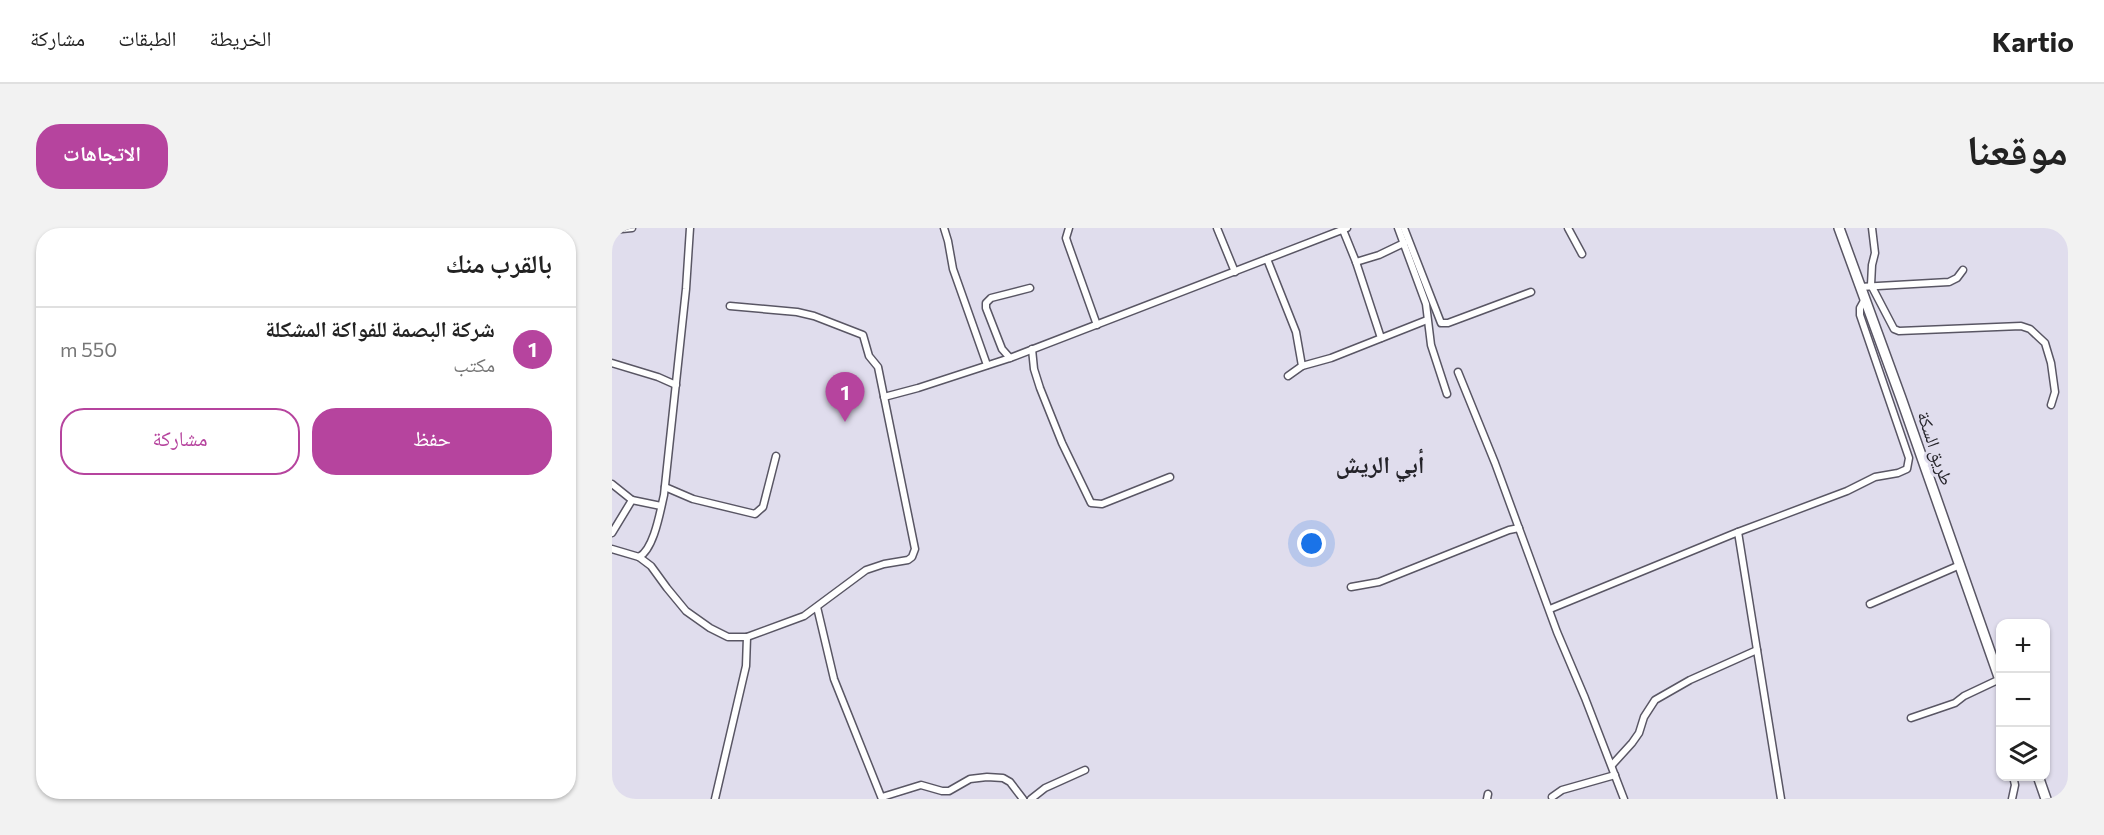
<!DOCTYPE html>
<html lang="ar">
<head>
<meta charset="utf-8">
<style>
  body { margin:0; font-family:Commissioner,"Noto Naskh Arabic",sans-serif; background:#f2f2f2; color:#222; direction:rtl }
  .controls { position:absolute; right:18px; bottom:18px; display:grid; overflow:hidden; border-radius:12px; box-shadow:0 2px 4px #0004 }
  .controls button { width:54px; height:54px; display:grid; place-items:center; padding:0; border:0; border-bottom:2px solid #e0e0e0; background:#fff; color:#222; font:30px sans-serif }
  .you { position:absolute; left:700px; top:316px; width:21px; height:21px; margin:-15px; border:4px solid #fff; border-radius:50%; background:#1a73e8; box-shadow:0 0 0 9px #1a73e833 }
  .badge { display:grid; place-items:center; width:39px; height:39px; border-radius:50%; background:#b6449e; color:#fff; font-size:20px; font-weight:700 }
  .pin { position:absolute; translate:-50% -50px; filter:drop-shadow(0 2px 3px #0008) }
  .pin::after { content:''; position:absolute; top:32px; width:21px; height:18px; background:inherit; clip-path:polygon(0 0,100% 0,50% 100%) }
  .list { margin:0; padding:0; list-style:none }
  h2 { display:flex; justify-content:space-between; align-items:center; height:78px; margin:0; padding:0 24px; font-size:26px }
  h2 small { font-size:20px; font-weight:400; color:#767676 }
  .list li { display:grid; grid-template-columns:39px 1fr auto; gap:18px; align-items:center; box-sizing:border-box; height:84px; padding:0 24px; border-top:2px solid #e0e0e0 }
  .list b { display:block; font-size:22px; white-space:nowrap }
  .list p { margin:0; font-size:20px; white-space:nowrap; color:#767676 }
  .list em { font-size:20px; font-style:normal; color:#767676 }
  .actions { display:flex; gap:12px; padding:18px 24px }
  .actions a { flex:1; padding:14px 0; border:2px solid #b6449e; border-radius:24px; text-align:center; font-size:21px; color:#b6449e }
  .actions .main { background:#b6449e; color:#fff }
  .icon { flex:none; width:33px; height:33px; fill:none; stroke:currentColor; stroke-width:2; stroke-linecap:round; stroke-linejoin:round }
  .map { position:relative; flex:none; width:1456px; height:571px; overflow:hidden; direction:ltr; border-radius:24px }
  header { display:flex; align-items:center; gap:36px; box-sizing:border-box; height:84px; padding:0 30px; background:#fff; border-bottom:2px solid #e0e0e0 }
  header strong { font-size:28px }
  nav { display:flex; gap:33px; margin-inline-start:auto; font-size:21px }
  .intro { display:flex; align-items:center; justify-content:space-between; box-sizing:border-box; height:144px; padding:0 36px }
  h1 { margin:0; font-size:42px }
  .button { padding:15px 27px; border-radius:24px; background:#b6449e; color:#fff; font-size:21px; font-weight:700 }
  main { display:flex; gap:36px; padding:0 36px }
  aside { flex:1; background:#fff; border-radius:24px; box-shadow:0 2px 4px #0004 }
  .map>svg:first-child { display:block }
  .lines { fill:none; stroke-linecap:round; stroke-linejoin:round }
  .minor-casing { stroke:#595664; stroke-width:9 }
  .primary-casing { stroke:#595664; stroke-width:12 }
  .minor { stroke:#fff; stroke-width:6 }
  .primary { stroke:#fff; stroke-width:9 }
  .labels { text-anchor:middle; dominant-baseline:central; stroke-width:6; stroke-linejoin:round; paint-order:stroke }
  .street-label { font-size:18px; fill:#242329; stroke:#e0dded }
  .district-label { font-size:24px; font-weight:bold; fill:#242329; stroke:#e0dded }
</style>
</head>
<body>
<header>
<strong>Kartio</strong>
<nav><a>الخريطة</a><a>الطبقات</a><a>مشاركة</a></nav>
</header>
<div class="intro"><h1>موقعنا</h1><a class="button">الاتجاهات</a></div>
<main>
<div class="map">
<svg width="1456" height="571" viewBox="0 0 1456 571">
  <rect width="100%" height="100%" fill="#e0dded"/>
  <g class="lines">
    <g class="minor-casing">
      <g id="minor">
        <polyline points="332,0 336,13 341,41 375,137"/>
        <polyline points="457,0 454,10 456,16 485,97"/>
        <polyline points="605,0 623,44"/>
        <polyline points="786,0 814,76 819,117 835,166"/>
        <polyline points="792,0 829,95 836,95 919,64"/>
        <polyline points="956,0 970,26"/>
        <polyline points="1260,0 1263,25 1260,37 1259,57 1282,101 1287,103 1409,98 1418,101 1433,115 1439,135 1443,164 1439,177"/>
        <polyline points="0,2 20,0"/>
        <polyline points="731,2 744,34 767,27 792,15"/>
        <polyline points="655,31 684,104 690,138 676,148"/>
        <polyline points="744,34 769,110"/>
        <polyline points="1248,59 1337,54 1345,50 1351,42"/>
        <polyline points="420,121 422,141 428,160 450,215 479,275 490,276 558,249"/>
        <polyline points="398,130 390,121 374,80 374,75 379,70 418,60"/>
        <polyline points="0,135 46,149 64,157"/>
        <polyline points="690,138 719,130 815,92"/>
        <polyline points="846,144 883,235 945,404 973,470 1012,571"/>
        <polyline points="272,169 306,160 398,130 735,0"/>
        <polyline points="0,256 20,272 0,305"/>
        <polyline points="53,259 81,271 143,286 151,279 164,228"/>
        <polyline points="20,272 49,278"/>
        <polyline points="1126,304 1235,263 1263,249 1286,245 1295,241 1297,230 1248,87 1248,80 1253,71"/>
        <path d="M0,321L27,329C42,321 48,284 52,267L74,61L78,0"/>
        <polyline points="27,329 39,338 55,360 74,383 98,400 116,409 135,409 192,388 254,342 272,336 296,332 300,329 303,321 266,139 257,128 251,107 202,88 185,84 118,78"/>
        <polyline points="739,359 767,354 897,302 907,300"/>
        <polyline points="1258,376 1348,337"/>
        <polyline points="205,379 222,451 270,571"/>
        <polyline points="938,381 1126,304 1169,571"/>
        <polyline points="1299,490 1343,475 1352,468 1388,451"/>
        <polyline points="1000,537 1020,515 1027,505 1032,489 1043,472 1078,452 1145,422"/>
        <polyline points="270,569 309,557 330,563 337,563 358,551 375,549 391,550 398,554 411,571"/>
        <polyline points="940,569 950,562 1003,547"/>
        <polyline points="103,571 134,438 135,409"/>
        <polyline points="419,571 433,560 473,542"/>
        <polyline points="875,571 876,566"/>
        <polyline points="1400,571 1403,557 1401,548"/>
      </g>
    </g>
    <g class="primary-casing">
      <g id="primary">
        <polyline points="1227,0 1289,170 1388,452"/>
        <polyline points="1426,548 1434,571"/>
      </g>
    </g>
    <use href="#minor" class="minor"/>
    <use href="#primary" class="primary"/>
  </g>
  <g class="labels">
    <g class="street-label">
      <text transform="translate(1324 220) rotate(71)">طريق السكة</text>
    </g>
    <g class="district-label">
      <text x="768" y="235">أبي الريش</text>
    </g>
  </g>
</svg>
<div class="controls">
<button>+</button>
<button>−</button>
<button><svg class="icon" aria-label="layers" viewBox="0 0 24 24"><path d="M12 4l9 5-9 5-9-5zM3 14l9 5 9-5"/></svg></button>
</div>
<div class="you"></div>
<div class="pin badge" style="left:233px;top:194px">1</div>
</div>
<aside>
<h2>بالقرب منك<small></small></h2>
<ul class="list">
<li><span class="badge">1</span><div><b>شركة البصمة للفواكة المشكلة</b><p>مكتب</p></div><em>550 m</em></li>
</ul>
<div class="actions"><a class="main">حفظ</a><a>مشاركة</a></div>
</aside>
</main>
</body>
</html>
